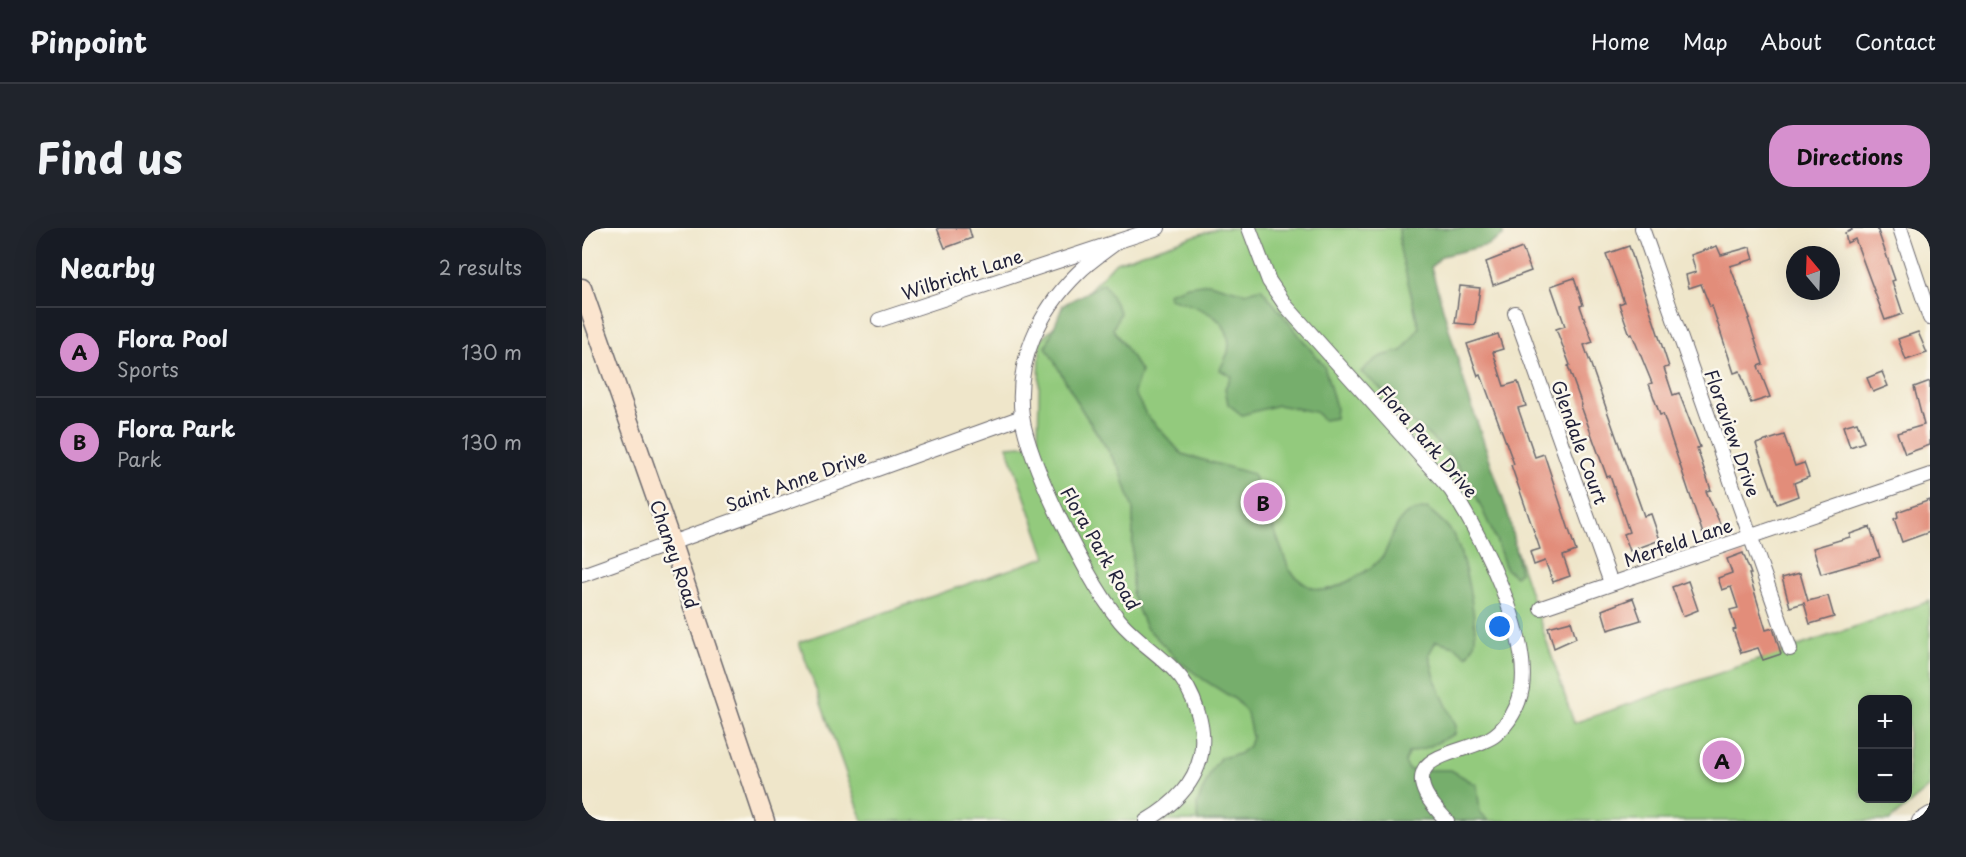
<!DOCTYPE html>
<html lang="en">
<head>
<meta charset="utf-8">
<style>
  body { margin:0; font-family:"Playpen Sans",sans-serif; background:#20242c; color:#f1f3f6 }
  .controls { position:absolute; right:18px; bottom:18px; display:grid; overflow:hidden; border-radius:12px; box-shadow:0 6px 24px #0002 }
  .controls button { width:54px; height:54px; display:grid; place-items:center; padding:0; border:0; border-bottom:2px solid #363941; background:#171b24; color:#f1f3f6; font:30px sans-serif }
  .compass { position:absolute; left:1204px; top:18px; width:54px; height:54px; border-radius:50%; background:#171b24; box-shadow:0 6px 24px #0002; rotate:341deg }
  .you { position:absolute; left:918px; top:399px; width:21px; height:21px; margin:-15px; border:4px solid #fff; border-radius:50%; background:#1a73e8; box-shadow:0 0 0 9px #1a73e833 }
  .badge { display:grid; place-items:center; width:39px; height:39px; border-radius:50%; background:#d690ce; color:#111; font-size:20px; font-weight:700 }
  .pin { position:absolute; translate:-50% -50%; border:3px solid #fff; box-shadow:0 2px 6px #0006 }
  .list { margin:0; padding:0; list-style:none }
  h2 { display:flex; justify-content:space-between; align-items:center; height:78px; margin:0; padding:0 24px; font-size:26px }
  h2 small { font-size:20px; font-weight:400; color:#9ea1a6 }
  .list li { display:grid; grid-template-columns:39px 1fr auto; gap:18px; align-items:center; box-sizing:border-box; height:90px; padding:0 24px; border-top:2px solid #363941 }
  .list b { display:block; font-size:22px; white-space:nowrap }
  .list p { margin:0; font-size:20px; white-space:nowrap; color:#9ea1a6 }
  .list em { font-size:20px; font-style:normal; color:#9ea1a6 }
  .map { position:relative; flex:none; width:1348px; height:593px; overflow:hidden; border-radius:24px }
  header { display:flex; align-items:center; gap:36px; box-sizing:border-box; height:84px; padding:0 30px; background:#171b24; border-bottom:2px solid #363941 }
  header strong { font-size:28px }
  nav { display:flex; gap:33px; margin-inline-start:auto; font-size:21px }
  .intro { display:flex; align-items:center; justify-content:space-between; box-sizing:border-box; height:144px; padding:0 36px }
  h1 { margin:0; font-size:42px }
  .button { padding:15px 27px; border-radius:24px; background:#d690ce; color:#111; font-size:21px; font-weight:700 }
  main { display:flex; gap:36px; padding:0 36px }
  aside { flex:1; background:#171b24; border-radius:24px; box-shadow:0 6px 24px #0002 }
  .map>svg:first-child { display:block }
  .green { fill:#93ca7d; stroke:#5a765c; stroke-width:1.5; fill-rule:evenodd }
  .forest { fill:#76ae6c; stroke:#4c6854; stroke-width:1.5 }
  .building { fill:#e28d7a }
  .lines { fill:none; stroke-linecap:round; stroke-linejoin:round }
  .street-casing { stroke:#6a676d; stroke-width:16 }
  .secondary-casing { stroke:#6a676d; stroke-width:21 }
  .street { stroke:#fff; stroke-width:14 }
  .secondary { stroke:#fbe5cf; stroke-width:18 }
  .labels { text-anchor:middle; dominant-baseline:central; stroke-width:5; stroke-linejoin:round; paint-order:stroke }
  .street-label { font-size:18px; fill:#22223b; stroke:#fbf7ec }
</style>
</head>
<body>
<header>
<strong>Pinpoint</strong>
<nav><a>Home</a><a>Map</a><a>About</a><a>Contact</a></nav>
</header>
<div class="intro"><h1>Find us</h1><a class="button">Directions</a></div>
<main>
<aside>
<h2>Nearby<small>2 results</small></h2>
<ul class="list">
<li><span class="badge">A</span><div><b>Flora Pool</b><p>Sports</p></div><em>130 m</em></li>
<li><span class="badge">B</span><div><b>Flora Park</b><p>Park</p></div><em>130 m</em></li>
</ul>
</aside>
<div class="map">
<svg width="1348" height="593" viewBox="0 0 1348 593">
  <rect width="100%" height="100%" fill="#fbf7ec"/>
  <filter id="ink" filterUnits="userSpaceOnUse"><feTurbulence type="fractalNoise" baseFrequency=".0167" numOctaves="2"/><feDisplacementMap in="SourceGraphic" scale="12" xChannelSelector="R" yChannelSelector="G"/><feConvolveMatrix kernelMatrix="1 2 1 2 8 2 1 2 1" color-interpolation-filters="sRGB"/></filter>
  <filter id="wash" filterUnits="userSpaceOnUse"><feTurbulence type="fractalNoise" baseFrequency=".008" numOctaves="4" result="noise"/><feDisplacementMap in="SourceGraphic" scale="24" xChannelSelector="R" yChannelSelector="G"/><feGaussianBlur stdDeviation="1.35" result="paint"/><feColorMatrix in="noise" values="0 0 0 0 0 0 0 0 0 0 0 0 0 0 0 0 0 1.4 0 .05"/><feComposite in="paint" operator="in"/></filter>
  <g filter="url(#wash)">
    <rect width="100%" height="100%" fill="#efe6ca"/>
    <path class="green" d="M636,0H826L992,495L1348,373V559L1307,593H281L217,414L464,329L425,218L456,216L458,113L534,34ZM1280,472H1326V570H1280Z"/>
    <g class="forest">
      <path d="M817,0H921V8L906,17L860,28L849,39L886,167L927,289L938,344L933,348L924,341L914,312L890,259L870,229L842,203L823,190L797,159L779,144C793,129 800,127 820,123L837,100L818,21Z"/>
      <path d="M522,55L538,85L531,101L559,143L552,164L564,186L600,226L671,246L707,341C715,351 726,362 741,362C756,361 792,341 801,328C809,315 811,298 823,287C828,283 838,282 845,280C854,288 865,296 871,306C881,323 897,398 892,416C891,420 887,425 885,428L873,418L854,413L847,426L854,454L874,498L873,506L846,519L826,525L823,535L827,542H869L895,557L898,584L907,593H616L615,576L630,541L638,530L657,526L667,518L670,509L665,485L654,472L622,452L597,433L563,398L550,367L551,282L538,241L500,182L464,119L481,77Z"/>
      <path d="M627,55L663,65L679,60L742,138L754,179L753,190L742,192L733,184L696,177L660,187L646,176L643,160L649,148L638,142C640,136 644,130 646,124C653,89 614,78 587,70L586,65L606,58Z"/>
    </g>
    <g id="blocks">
      <g class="building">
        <polygon points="355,0 387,0 390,10 363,20"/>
        <polygon points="1269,0 1295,0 1313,52 1310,53 1321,86 1303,92 1273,11 1265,15 1263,5 1270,2"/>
        <polygon points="1047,18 1087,139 1082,140 1091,167 1097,165 1118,219 1115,220 1129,262 1124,263 1140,300 1121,306 1081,186 1078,187 1067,156 1070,155 1050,106 1048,107 1037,76 1042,74 1024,26"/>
        <polygon points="1135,18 1139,27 1168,19 1172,31 1148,38 1168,90 1166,91 1181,136 1176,138 1188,169 1169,175 1158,143 1152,145 1130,78 1128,79 1119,56 1107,60 1104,47 1114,44 1109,27"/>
        <polygon points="940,20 949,43 911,57 904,34"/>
        <polygon points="992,50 1001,77 998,78 1011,114 1002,117 1062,288 1069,286 1078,312 1048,323 1042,306 1047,304 1028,248 1025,249 999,178 1000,177 986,138 988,137 974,101 983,98 969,58"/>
        <polygon points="878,58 898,60 893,97 873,95"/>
        <polygon points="1336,104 1345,125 1324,132 1316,111"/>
        <polygon points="916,106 921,121 911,124 922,158 936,154 944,178 936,180 953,229 962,226 994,323 981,328 988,348 971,354 963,333 952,337 948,324 958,321 929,237 932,236 899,147 896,148 885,116"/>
        <polygon points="1300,144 1306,158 1291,164 1285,150"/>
        <polygon points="1348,153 1348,217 1323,226 1315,205 1342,197 1332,159"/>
        <polygon points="1275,194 1282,214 1268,219 1261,198"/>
        <polygon points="1202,207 1213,238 1222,235 1227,249 1212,255 1216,268 1195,276 1174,216"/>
        <polygon points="1348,272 1348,304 1320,314 1312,291 1316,289 1315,284"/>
        <polygon points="1288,299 1298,329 1239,346 1231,320 1268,309 1268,306"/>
        <polygon points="1161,325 1169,346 1167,346 1184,402 1191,400 1199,426 1181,432 1176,420 1159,425 1151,402 1154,401 1148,382 1156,380 1149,359 1140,362 1136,350 1150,345 1145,331"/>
        <polygon points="1218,345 1226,373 1246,368 1252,389 1228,396 1222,375 1208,379 1200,350"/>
        <polygon points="1106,353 1116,382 1101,388 1090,359"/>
        <polygon points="1051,370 1059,392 1026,402 1020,382"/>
        <polygon points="989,393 994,410 972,420 966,399"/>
      </g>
    </g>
  </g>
  <g filter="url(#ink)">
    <use href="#blocks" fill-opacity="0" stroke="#6a676d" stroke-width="1.5"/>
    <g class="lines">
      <g class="street-casing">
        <g id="street">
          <path d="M667,0L687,53L704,78L869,262C899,307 948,405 940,460C937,478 927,496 913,507C895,521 851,524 842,542C833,561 854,580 865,593"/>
          <polyline points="1060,0 1208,421"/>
          <polyline points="1318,0 1348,90"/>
          <path d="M535,14C522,24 507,34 496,45C457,83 433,134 440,188C444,217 465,264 478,291C495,325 514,363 538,393C554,412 575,424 592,442C604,454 611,468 616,485C631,534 605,569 564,593"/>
          <polyline points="933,85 1029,355"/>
          <polyline points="297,92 576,0"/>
          <polyline points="0,347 440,189"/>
          <polyline points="959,380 1348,247"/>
          <polyline points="1337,593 1348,586"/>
        </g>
      </g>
      <g class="secondary-casing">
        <polyline id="secondary" points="0,60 90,316 183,593"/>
      </g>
      <use href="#street" class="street"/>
      <use href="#secondary" class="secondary"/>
    </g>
  </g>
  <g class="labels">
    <g class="street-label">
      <text transform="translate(380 46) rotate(-18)">Wilbricht Lane</text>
      <text transform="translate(1151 205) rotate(71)">Floraview Drive</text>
      <text transform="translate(846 213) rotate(49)">Flora Park Drive</text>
      <text transform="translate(998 214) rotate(70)">Glendale Court</text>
      <text transform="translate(214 252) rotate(-20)">Saint Anne Drive</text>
      <text transform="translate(1096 314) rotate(-19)">Merfeld Lane</text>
      <text transform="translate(519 320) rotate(60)">Flora Park Road</text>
      <text transform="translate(93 326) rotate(71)">Chaney Road</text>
    </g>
  </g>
</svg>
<div class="controls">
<button>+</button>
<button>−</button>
</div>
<svg class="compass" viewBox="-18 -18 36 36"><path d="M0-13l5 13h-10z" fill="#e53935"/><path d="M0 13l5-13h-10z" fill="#9ea1a6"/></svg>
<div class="you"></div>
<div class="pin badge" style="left:1140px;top:532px">A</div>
<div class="pin badge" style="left:681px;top:274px">B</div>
</div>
</main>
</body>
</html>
